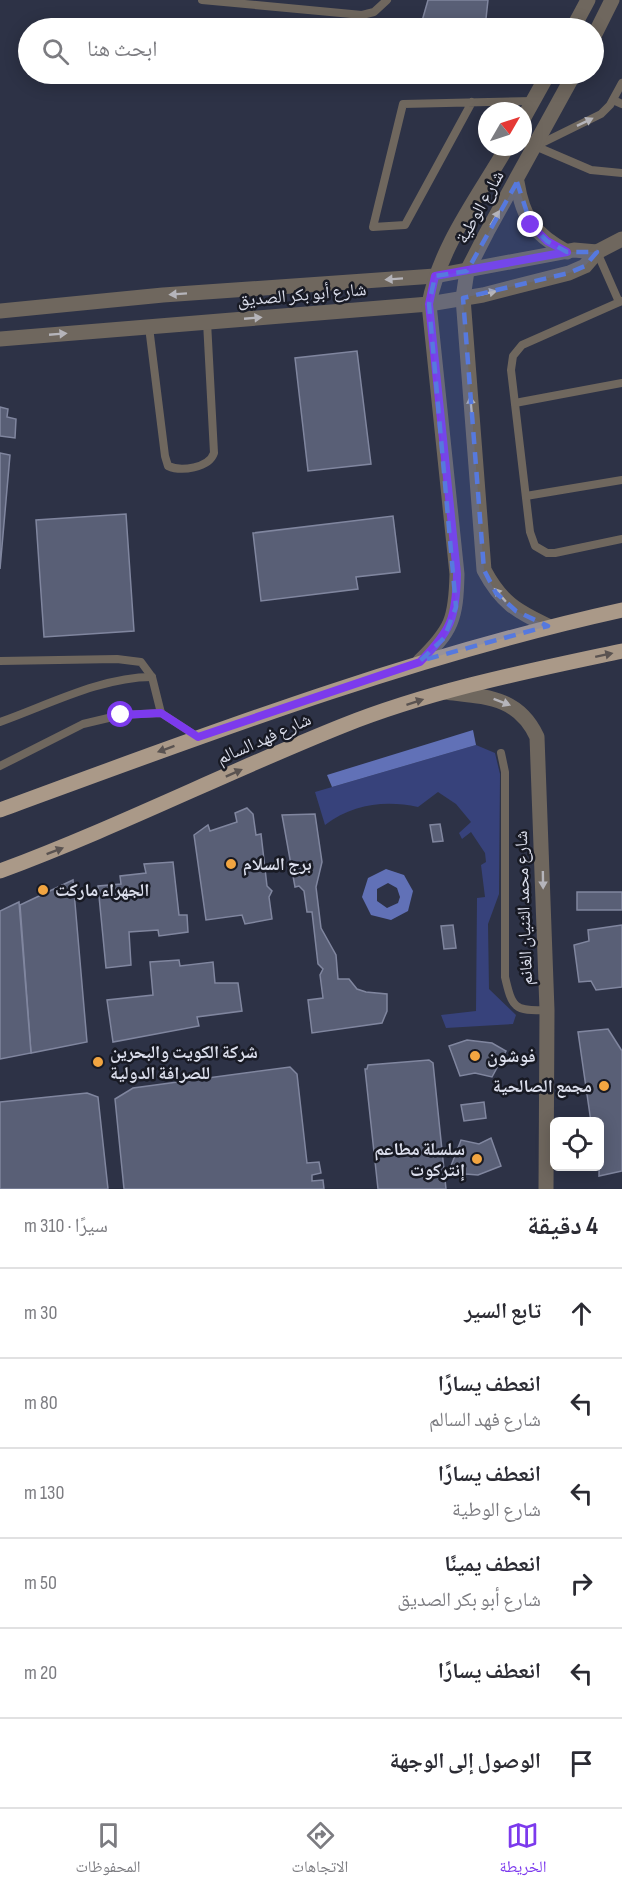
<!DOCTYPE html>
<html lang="ar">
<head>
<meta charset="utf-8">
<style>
  body { margin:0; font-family:"Sofia Sans Condensed","Noto Naskh Arabic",sans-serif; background:#f2f2f3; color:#2b2b33; direction:rtl }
  .controls { position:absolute; right:18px; bottom:18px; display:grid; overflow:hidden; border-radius:9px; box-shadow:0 3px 15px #0003 }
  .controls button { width:54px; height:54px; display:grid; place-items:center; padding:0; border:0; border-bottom:2px solid #e1e1e2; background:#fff; color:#2b2b33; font:30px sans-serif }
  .compass { position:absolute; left:478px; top:102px; width:54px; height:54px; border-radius:50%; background:#fff; box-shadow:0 3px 15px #0003; rotate:51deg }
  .stop { position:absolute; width:18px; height:18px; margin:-14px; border:4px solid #7c3aed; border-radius:50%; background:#fff }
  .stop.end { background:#7c3aed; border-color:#fff; box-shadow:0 2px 6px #0008 }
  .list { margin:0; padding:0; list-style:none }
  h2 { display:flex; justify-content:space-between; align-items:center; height:78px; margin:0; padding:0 24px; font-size:26px }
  h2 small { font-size:20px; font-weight:400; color:#7c7c81 }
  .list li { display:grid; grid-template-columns:39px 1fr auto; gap:18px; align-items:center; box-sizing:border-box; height:90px; padding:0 24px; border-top:2px solid #e1e1e2 }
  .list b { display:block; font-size:22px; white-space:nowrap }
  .list p { margin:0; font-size:20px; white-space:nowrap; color:#7c7c81 }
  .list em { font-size:20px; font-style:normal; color:#7c7c81 }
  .icon { flex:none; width:33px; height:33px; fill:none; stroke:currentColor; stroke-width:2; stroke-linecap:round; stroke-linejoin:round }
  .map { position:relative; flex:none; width:622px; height:1189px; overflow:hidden; direction:ltr }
  .search { position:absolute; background:#fff; box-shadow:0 3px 15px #0003; left:18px; right:18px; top:18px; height:66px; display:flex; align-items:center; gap:15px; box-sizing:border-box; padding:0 21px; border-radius:33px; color:#7c7c81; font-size:22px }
  .sheet { height:618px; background:#fff }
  nav { display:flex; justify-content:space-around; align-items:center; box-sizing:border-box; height:84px; border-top:2px solid #e1e1e2; background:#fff; font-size:16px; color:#7c7c81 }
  nav a { display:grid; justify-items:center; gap:3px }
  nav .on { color:#7c3aed }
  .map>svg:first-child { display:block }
  .green { fill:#37427b }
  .water { fill:#6171b7; fill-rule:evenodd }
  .building { fill:#595f76; stroke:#80869f; stroke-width:1.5 }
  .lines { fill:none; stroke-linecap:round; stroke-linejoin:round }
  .service { stroke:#6f675e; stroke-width:8 }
  .minor { stroke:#6f675e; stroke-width:15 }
  .primary { stroke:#a98; stroke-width:15 }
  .oneway { fill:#b5b4ba }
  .oneway2 { fill:#5a5351 }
  .route { stroke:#7c3aed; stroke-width:8 }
  .marked { fill:#5679de; fill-opacity:0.2; stroke:#5679de; stroke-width:4.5; stroke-dasharray:12 8; stroke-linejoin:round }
  .poi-dot { fill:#f2a541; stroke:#181a24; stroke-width:2 }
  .labels { text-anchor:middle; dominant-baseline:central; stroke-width:5; stroke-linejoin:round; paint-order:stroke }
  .street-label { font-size:18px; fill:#daddeb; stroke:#181a24 }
  .poi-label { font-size:18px; font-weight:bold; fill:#daddeb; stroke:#181a24; text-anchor:start }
</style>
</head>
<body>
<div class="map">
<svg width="622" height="1189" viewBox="0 0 622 1189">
  <rect width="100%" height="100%" fill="#2d3246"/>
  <path class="green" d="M476,745L495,753L500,774L499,894L488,924L489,989L516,1015L513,1024L446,1028L441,1015L476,1011L477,898L485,897L481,865L486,862L485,853L471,832L462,839L459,833L471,822L456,804L438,792L418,807C385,800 353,804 325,825L315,792Z"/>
  <g class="water">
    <polygon points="473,730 476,745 332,787 327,775"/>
    <path d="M386,869L404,875L413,891L408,911L391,920L371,915L362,897L368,878ZM388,883L397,888L400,897L398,903L387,908L377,901V889Z"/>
  </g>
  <g class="building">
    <polygon points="428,0 488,0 485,28 420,28"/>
    <polygon points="357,351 371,464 308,471 295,358"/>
    <polygon points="0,407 8,409 7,417 16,419 15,438 0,436"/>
    <polygon points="0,453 10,455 0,569"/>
    <polygon points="126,514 134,631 44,637 36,520"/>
    <polygon points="393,516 400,572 356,577 358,589 261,601 253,533"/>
    <polygon points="247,808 253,814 256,835 261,834 267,886 272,891 269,897 272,919 245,924 242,915 206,920 194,835 208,825 210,831 237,822 235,813"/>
    <polygon points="315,814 322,862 316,887 321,928 336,955 338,979 349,979 357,989 366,992 387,994 387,1011 382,1023 312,1033 308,1000 323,998 320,975 323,969 318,964 312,912 307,912 304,891 299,886 295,887 282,815"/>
    <polygon points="440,824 443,841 433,842 430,825"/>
    <polygon points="173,862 179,915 187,915 188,932 159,936 158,930 129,932 131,965 106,968 98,886 121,884 120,876 146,873 144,864"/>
    <polygon points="73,880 87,1042 31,1053 20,905"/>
    <rect x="577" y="892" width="45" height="18"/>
    <polygon points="19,902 31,1053 0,1059 0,911"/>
    <polygon points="453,925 456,948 444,949 441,926"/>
    <polygon points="622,925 622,987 596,990 591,981 579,982 574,945 589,941 588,930"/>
    <polygon points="179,960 180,966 213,962 215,983 238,983 242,1011 197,1017 199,1026 113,1042 107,1000 153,995 150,962"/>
    <polygon points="608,1029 622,1051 622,1171 599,1176 600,1122 591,1122 578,1032"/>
    <polygon points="467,1040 492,1043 506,1051 492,1077 475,1073 460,1076 449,1046"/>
    <polygon points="429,1060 433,1063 446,1189 378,1189 365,1069 367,1069 368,1065"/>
    <polygon points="290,1067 297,1074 307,1163 319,1162 321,1173 312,1175 312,1181 323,1180 324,1189 124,1189 115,1099 133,1088"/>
    <polygon points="87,1093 98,1097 108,1189 0,1189 0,1102"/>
    <polygon points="484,1102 486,1118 464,1121 461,1105"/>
    <polygon points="491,1138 501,1166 478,1175 465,1174 451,1166 461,1140 479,1144"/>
  </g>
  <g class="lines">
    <g class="service">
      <polyline points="202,0 362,15 374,12 387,0"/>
      <polyline points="613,100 622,104"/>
      <polyline points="472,102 405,225 373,227 403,104 533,101"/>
      <polyline points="535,146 591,170 622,173"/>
      <polyline points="536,146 601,114 610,105 622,83"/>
      <polyline points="597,252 619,302"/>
      <polyline points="622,301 522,345 513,356 511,370 530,532 535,546 547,553 555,553 622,539"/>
      <path d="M149,327L165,456L168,466C181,472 209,468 214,453L207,322"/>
      <polyline points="515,403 622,383"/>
      <polyline points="526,496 622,480"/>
      <polyline points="0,661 117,659 141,662 152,677 161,713"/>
      <path d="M0,722C48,705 101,677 152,677"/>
      <path d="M501,753L505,772V977C512,1007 514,1012 547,1010"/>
      <polyline points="0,766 83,724 121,715 161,713 198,737"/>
    </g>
    <g class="minor">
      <polyline points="573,28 588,0"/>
      <polyline points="594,36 612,0"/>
      <polyline points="523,119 548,74"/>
      <path d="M517,182C523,219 534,234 567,252"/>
      <polyline points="0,311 163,295 435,276 574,250 597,252"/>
      <polyline points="0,339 429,304 483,295 569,273 585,266 597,252 622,239"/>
      <path d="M548,626C516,611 501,602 484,570L463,298L467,271L487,232L574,74"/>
      <path d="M420,661C452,630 456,619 457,574L429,304C440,246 478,197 507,147"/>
      <path d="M445,692C485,697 518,696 537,737L547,1010L546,1189"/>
    </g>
    <g class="primary">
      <path d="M0,810C204,735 409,657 622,610"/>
      <path d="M0,871C116,828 227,772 342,726C432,690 528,671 622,651"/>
    </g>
  </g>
  <defs><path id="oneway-solid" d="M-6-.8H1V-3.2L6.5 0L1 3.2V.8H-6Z" transform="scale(1.5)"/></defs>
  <g class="oneway">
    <use href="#oneway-solid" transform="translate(585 122) rotate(-26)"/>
    <use href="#oneway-solid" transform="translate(495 218) rotate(-59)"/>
    <use href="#oneway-solid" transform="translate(394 279) rotate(176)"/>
    <use href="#oneway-solid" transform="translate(488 293) rotate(-13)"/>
    <use href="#oneway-solid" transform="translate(178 294) rotate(176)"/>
    <use href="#oneway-solid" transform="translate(253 318) rotate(-5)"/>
    <use href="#oneway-solid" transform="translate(58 334) rotate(-5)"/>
    <use href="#oneway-solid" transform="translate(471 405) rotate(-95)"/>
    <use href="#oneway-solid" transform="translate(500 595) rotate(-131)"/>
    <use href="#oneway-solid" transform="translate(502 702) rotate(21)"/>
    <use href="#oneway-solid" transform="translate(543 880) rotate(89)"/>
  </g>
  <g class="oneway2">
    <use href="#oneway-solid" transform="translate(604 655) rotate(-12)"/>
    <use href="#oneway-solid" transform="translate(415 702) rotate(-18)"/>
    <use href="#oneway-solid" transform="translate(166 749) rotate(160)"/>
    <use href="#oneway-solid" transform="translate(234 773) rotate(-24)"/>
    <use href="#oneway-solid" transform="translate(55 851) rotate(-21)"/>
  </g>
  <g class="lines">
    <path class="route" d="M121,715L161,713L198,737L420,662C451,630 456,619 457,574L429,304L435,276L567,252L547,241L531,225"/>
  </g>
  <path class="marked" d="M517,182L531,225L547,241L567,252H597L585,266L569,273L463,298L484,570L496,593L516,611L548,626L420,661L444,638L456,607L429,304L435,276L467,271Z"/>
  <g class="poi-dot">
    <circle cx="231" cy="864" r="6"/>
    <circle cx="43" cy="890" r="6"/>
    <circle cx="475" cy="1056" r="6"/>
    <circle cx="98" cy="1062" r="6"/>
    <circle cx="604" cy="1086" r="6"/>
    <circle cx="477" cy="1159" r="6"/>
  </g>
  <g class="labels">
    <g class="street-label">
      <text transform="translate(480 207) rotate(-61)">شارع الوطية</text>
      <text transform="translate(302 295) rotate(-5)">شارع أبو بكر الصديق</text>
      <text transform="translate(264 739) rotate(-24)">شارع فهد السالم</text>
      <text transform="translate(524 908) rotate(-92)">شارع محمد الثنيان الغانم</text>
    </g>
    <g class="poi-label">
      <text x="243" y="864">برج السلام</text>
      <text x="55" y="890">الجهراء ماركت</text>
      <text x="110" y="1052">شركة الكويت والبحرين<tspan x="110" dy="21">للصرافة الدولية</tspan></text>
      <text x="487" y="1056">فوشون</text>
      <text x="592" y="1086" text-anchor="end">مجمع الصالحية</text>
      <text x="465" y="1149" text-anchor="end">سلسلة مطاعم<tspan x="465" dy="21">إنتركوت</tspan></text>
    </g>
  </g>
</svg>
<div class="controls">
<button><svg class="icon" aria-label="locate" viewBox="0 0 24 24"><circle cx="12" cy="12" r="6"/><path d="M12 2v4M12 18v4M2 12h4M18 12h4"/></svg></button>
</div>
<svg class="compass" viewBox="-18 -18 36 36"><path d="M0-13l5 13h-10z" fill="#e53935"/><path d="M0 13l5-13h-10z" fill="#7c7c81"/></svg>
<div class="stop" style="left:121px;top:715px"></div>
<div class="stop end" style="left:531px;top:225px"></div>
<div class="search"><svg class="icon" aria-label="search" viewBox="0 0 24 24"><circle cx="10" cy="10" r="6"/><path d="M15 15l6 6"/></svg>ابحث هنا</div>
</div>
<section class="sheet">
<h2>4 دقيقة<small>سيرًا · 310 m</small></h2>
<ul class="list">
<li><svg class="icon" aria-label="ahead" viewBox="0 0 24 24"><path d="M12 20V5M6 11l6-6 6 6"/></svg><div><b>تابع السير</b></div><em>30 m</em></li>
<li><svg class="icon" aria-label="left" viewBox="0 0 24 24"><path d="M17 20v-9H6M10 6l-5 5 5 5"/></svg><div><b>انعطف يسارًا</b><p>شارع فهد السالم</p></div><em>80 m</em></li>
<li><svg class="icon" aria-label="left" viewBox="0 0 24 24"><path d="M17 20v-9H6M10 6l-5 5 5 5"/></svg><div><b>انعطف يسارًا</b><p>شارع الوطية</p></div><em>130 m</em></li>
<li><svg class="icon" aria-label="right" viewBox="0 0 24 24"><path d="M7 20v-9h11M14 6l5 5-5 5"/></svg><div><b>انعطف يمينًا</b><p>شارع أبو بكر الصديق</p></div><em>50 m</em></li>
<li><svg class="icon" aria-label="left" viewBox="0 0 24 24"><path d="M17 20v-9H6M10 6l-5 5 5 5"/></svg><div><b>انعطف يسارًا</b></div><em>20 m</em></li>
<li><svg class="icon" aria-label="arrive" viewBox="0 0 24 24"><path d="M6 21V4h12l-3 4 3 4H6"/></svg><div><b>الوصول إلى الوجهة</b></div></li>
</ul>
</section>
<nav>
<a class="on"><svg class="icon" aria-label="map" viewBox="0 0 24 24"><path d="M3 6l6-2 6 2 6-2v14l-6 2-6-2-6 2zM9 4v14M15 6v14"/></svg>الخريطة</a>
<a><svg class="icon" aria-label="directions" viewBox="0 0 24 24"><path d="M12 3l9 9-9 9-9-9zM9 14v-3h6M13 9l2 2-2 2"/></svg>الاتجاهات</a>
<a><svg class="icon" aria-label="saved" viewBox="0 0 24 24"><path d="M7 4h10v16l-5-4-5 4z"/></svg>المحفوظات</a>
</nav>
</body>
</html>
